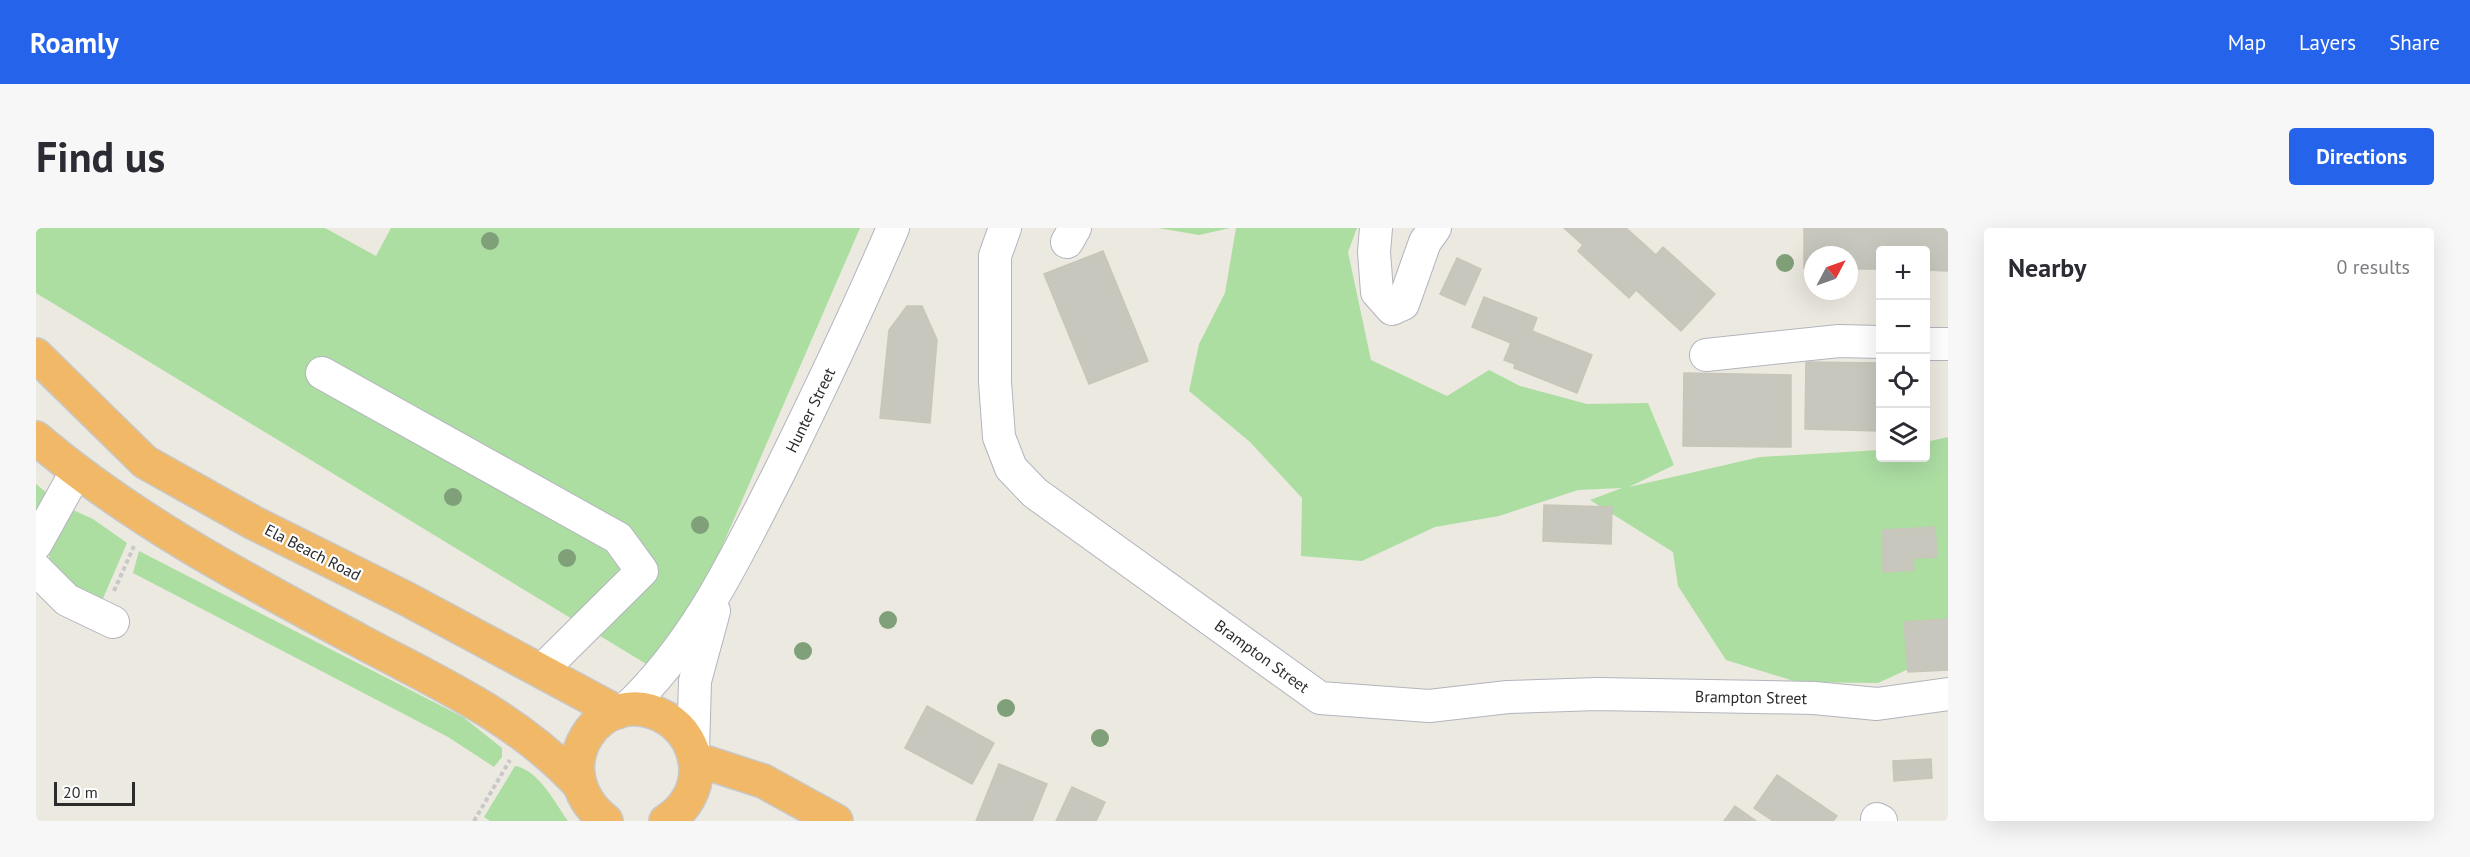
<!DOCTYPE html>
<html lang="en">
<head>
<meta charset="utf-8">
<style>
  body { margin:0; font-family:"PT Sans",sans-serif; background:#f7f7f7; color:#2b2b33 }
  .controls { position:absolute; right:18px; top:18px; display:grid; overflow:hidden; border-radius:6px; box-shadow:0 6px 24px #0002 }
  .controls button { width:54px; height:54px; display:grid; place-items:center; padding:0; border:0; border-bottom:2px solid #e1e1e2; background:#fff; color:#2b2b33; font:30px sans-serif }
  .compass { position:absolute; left:1768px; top:18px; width:54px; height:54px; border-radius:50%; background:#fff; box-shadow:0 6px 24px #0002; rotate:49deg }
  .scale { position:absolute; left:18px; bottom:15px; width:81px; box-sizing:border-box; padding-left:6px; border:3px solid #2c2c2c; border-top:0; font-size:16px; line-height:21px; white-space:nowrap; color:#2c2c2c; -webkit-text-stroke:4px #fff; paint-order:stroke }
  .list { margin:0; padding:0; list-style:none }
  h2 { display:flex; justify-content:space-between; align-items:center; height:78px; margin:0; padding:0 24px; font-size:26px }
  h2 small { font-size:20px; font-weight:400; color:#7c7c81 }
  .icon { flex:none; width:33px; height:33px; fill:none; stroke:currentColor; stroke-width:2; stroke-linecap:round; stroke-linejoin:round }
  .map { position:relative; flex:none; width:1912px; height:593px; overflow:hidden; border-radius:6px }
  header { display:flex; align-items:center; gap:36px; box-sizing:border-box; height:84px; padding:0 30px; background:#2563eb; color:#fff }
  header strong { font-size:28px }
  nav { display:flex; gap:33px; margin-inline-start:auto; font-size:21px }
  .intro { display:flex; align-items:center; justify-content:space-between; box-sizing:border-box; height:144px; padding:0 36px }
  h1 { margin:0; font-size:42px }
  .button { padding:15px 27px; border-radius:6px; background:#2563eb; color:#fff; font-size:21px; font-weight:700 }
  main { display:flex; gap:36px; padding:0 36px }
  aside { flex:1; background:#fff; border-radius:6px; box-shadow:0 6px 24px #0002 }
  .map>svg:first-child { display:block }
  .green { fill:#acdea2 }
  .building { fill:#c8c7be; stroke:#c8c5b9; stroke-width:1.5 }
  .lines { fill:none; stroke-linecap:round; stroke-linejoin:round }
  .minor-casing { stroke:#b3b4be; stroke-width:34 }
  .highway-casing { stroke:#c8c8c8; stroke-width:36 }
  .path { stroke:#c8c8c8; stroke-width:4; stroke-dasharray:4.5 3; stroke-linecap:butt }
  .minor { stroke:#fff; stroke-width:32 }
  .highway { stroke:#f0b867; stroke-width:33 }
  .tree { fill:#7fa078 }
  .labels { text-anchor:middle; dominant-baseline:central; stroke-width:4.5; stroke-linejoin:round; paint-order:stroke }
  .street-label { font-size:16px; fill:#2c2c2c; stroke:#fff }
</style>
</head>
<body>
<header>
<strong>Roamly</strong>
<nav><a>Map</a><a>Layers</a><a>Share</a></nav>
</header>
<div class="intro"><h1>Find us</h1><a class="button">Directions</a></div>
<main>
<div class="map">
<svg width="1912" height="593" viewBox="0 0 1912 593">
  <rect width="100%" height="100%" fill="#ece9e0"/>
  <g class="green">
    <polygon points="0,0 289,0 340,28 355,0 824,0 630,448 0,65"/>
    <polygon points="1122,0 1194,0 1163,7"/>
    <polygon points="1200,0 1321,0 1312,24 1335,132 1411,168 1453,142 1484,158 1551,176 1612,175 1638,237 1593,259 1724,229 1844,222 1844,230 1890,230 1890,214 1912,209 1912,423 1842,455 1761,454 1690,432 1642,358 1637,324 1554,272 1586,260 1542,262 1463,288 1399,299 1326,333 1265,328 1266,270 1214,214 1153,163 1163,116 1189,65"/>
    <polygon points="0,256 11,265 0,287"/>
    <path d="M37,282L57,291L91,315L65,375C49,366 11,347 13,324C14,314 31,291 37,282Z"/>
    <polygon points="103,323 427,489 466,520 466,529 458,539 412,509 97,345"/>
    <path d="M479,538C503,542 519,575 532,593H454L448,589Z"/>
  </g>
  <g class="building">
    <polygon points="1528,0 1590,0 1620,27 1627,19 1679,66 1645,103 1600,62 1593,70 1542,23 1547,17"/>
    <polygon points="1768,0 1912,0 1912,43 1890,42 1890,22 1844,22 1844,41 1813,41 1813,27 1777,27 1777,40 1768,40"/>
    <polygon points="1067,23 1112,133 1053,156 1008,46"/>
    <polygon points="1421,30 1445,41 1429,77 1404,66"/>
    <polygon points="1448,69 1501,90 1496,103 1556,127 1541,165 1478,140 1479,136 1468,132 1475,115 1436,99"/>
    <polygon points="871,78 886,78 901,112 894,195 844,190 853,102"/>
    <polygon points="1770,134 1844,135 1844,203 1769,201"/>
    <polygon points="1648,145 1755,147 1755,219 1647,218"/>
    <polygon points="1508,277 1576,279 1575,316 1507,313"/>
    <polygon points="1899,299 1901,329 1877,330 1878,342 1847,344 1847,302"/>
    <polygon points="1912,391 1912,442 1872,444 1868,394"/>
    <polygon points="891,478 958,515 936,556 869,520"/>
    <polygon points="1895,531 1896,550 1858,553 1857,533"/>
    <polygon points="963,536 1011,556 996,593 940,593"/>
    <polygon points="1741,547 1801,588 1797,593 1737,593 1718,580"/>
    <polygon points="1036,559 1069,574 1060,593 1020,593"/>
    <polygon points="1699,578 1720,593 1688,593"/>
  </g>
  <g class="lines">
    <g class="minor-casing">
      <g id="minor">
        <polyline points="969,0 959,28 959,154 963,209 975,240 999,265 1284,470 1393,478 1472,469 1561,466 1778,470 1841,476 1912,466"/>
        <polyline points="1340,0 1338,24 1341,64 1356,81 1367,76 1389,14 1399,0"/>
        <polyline points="1031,14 1039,0"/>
        <polyline points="1890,116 1912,116"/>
        <polyline points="1670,127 1803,113 1844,114"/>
        <polyline points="286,145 582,310 606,343 505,443"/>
        <polyline points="0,316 40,244"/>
        <polyline points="0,341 31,372 77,394"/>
        <path d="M589,482C660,415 698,333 742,247C782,166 821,84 857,0"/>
        <polyline points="657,523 659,453 678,383"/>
        <polyline points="1841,591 1845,593"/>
      </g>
    </g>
    <g class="highway-casing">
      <g id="highway">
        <polyline points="0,127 109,234 218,295 371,371 581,484"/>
        <path d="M0,210C98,293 210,352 322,412C402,455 479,488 542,555"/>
        <polyline points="659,531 727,553 800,593"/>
        <path d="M570,593C504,541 565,452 630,490C648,501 658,519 660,539C661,561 649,582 630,593"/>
      </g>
    </g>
    <g class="path">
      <polyline points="78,363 98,318"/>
      <polyline points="438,593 474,532"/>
    </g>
    <use href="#minor" class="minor"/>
    <use href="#highway" class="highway"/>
  </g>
  <g class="tree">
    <circle cx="454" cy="13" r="9"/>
    <circle cx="1749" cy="35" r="9"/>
    <circle cx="417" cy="269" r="9"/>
    <circle cx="664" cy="297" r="9"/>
    <circle cx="531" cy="330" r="9"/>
    <circle cx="852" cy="392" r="9"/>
    <circle cx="767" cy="423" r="9"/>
    <circle cx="970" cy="480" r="9"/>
    <circle cx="1064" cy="510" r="9"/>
  </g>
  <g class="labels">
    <g class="street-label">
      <text transform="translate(774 182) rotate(-64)">Hunter Street</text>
      <text transform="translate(277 324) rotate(27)">Ela Beach Road</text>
      <text transform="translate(1226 428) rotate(36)">Brampton Street</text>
      <text transform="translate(1715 469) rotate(1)">Brampton Street</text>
    </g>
  </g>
</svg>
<div class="controls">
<button>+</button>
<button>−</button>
<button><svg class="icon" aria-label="locate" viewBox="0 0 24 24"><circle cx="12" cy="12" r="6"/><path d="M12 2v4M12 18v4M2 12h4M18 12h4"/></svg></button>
<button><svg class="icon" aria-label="layers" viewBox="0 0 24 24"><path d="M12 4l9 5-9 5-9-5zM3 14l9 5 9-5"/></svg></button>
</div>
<svg class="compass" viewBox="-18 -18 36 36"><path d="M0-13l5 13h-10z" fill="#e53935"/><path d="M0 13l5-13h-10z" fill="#7c7c81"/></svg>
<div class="scale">20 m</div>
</div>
<aside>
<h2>Nearby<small>0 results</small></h2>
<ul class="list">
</ul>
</aside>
</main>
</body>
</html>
